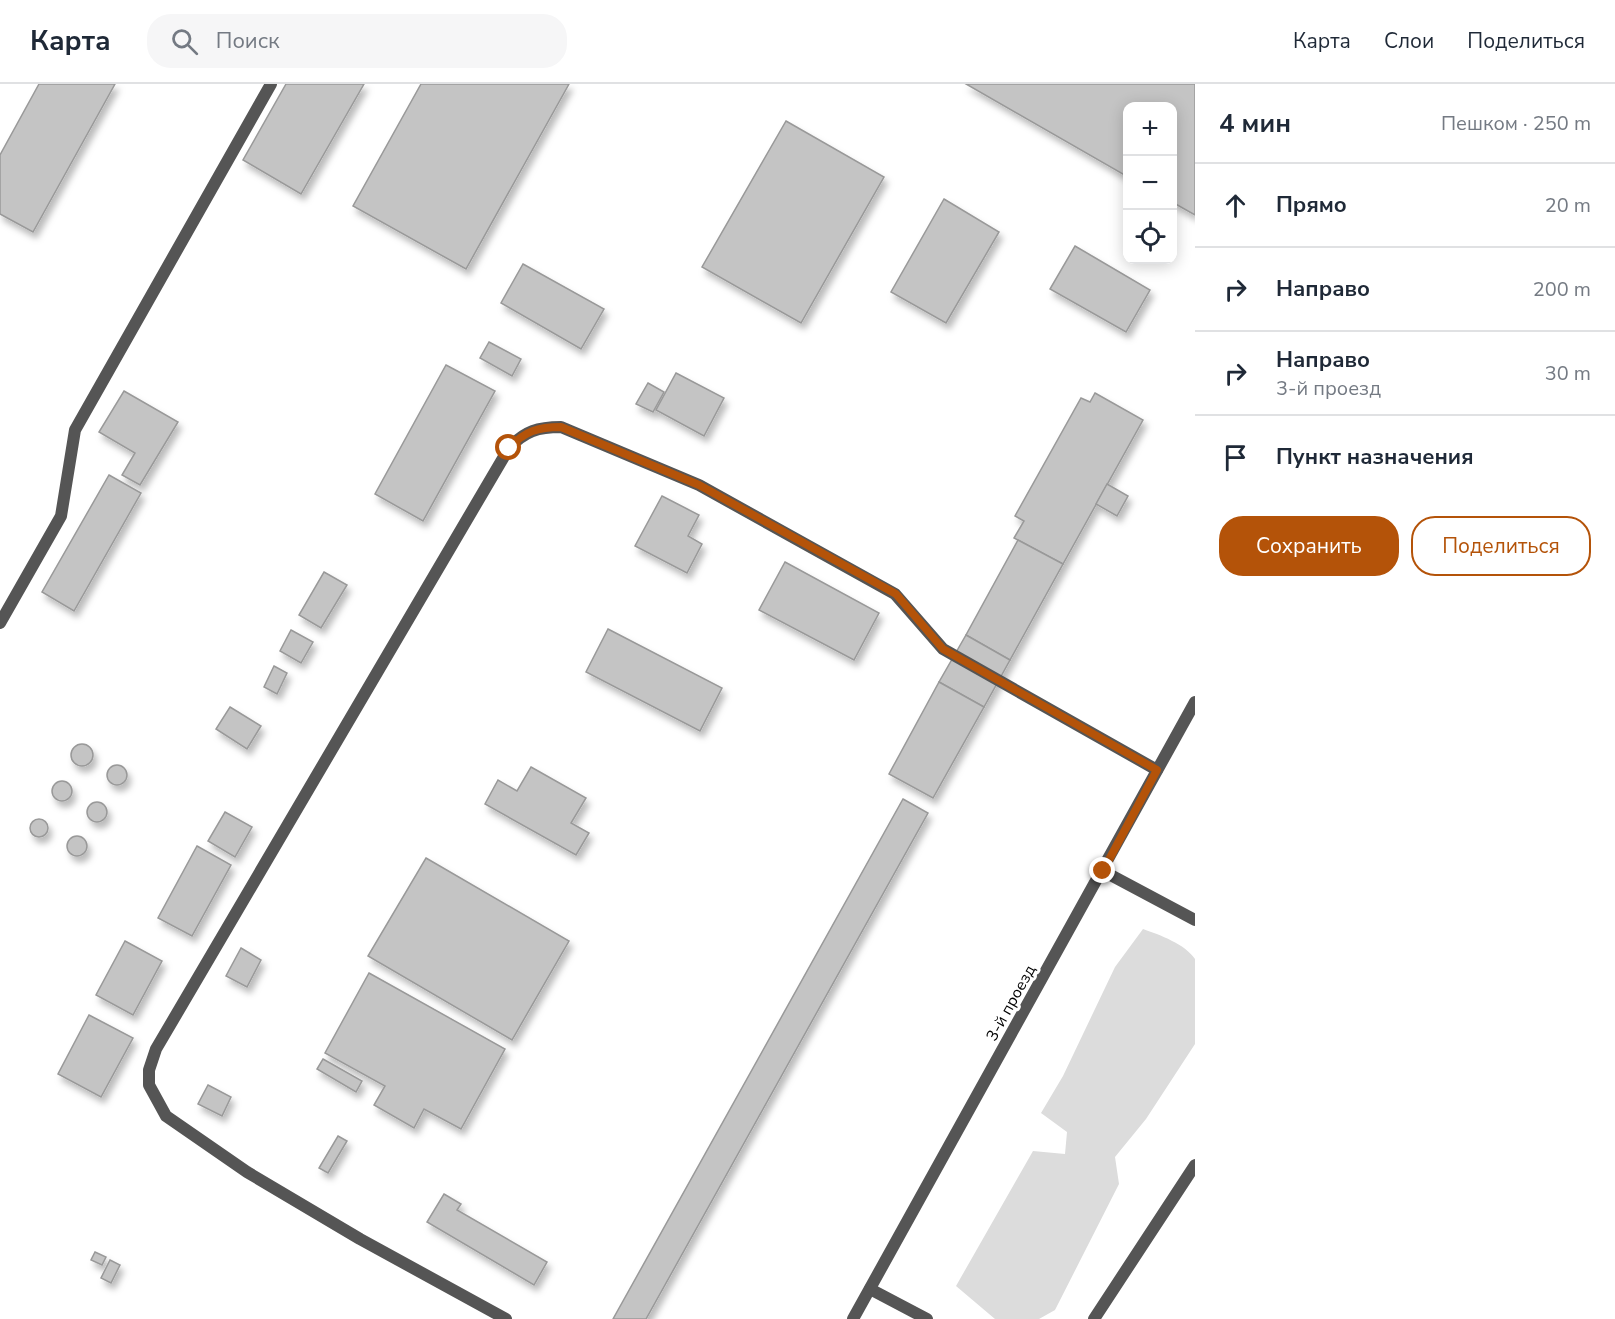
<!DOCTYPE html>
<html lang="ru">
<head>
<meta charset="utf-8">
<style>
  body { margin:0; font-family:"Nunito Sans",sans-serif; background:#f6f6f7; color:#1f2937 }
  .controls { position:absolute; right:18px; top:18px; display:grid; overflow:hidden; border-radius:12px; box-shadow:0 3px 15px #0003 }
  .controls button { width:54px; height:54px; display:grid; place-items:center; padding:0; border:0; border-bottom:2px solid #e0e1e3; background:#fff; color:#1f2937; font:30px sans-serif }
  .stop { position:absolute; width:18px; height:18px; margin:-14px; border:4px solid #b45309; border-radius:50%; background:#fff }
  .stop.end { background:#b45309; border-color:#fff; box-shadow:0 2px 6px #0008 }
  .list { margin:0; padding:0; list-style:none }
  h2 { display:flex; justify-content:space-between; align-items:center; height:78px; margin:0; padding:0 24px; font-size:26px }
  h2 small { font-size:20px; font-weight:400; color:#747a83 }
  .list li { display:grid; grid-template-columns:39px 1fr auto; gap:18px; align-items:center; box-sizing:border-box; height:84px; padding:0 24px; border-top:2px solid #e0e1e3 }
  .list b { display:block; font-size:22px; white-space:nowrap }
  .list p { margin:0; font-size:20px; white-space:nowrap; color:#747a83 }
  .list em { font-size:20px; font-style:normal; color:#747a83 }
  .actions { display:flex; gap:12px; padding:18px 24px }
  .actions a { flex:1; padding:14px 0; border:2px solid #b45309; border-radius:24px; text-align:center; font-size:21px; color:#b45309 }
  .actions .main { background:#b45309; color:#fff }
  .icon { flex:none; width:33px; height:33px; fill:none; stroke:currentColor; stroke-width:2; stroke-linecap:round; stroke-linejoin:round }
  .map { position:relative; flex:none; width:1195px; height:1235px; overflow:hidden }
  header { display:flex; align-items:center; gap:36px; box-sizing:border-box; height:84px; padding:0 30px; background:#fff; border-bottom:2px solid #e0e1e3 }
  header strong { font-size:28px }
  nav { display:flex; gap:33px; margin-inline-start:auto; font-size:21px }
  .search { width:420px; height:54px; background:#f6f6f7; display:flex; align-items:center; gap:15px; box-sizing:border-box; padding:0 21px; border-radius:24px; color:#747a83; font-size:22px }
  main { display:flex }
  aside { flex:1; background:#fff }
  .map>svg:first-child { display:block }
  .green { fill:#dcdcdc }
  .building { fill:#c4c4c4; stroke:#999; stroke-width:1.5; filter:url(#shadow) }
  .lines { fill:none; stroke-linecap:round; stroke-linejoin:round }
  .service { stroke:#555; stroke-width:12 }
  .tertiary { stroke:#555; stroke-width:12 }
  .route { stroke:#b45309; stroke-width:8 }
  .labels { text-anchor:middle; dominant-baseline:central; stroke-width:6; stroke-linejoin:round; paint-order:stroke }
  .street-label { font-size:16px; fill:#000; stroke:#fff }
</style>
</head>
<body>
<header>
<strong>Карта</strong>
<div class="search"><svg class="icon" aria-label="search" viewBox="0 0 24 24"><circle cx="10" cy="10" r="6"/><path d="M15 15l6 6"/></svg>Поиск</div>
<nav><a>Карта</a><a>Слои</a><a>Поделиться</a></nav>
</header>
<main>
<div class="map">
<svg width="1195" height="1235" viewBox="0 0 1195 1235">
  <defs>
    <filter id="shadow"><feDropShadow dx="3.5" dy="6" stdDeviation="3" flood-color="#0004"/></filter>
  </defs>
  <rect width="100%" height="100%" fill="#fff"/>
  <path class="green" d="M1143,845C1160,851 1185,860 1195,875V960L1146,1035L1115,1073L1119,1100L1055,1226L1039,1235H995L956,1202L1033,1067L1065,1070L1067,1048L1041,1029L1063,992L1115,883Z"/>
  <g class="building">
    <polygon points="39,0 115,0 33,148 0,130 0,71"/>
    <polygon points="286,0 364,0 301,110 243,76"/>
    <polygon points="421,0 569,0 466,185 353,122"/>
    <polygon points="966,0 1195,0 1195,131 1172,118 1172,22 1128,22 1128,93"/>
    <polygon points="786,37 884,93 801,239 702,183"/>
    <polygon points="944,115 999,148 946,239 891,208"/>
    <polygon points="1075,162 1150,206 1126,248 1050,205"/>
    <polygon points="523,180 604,225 581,265 501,219"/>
    <polygon points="489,258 521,275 512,292 480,274"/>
    <polygon points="446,281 495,307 423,437 375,410"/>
    <polygon points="676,289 724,314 704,352 656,326"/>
    <polygon points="648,299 664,308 653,328 636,320"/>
    <polygon points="124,307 178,338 140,401 122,391 135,369 99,348"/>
    <polygon points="1095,309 1143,336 1063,480 1014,454 1024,437 1015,432 1081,314 1090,318"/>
    <polygon points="109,391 141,409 74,527 42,508"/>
    <polygon points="1107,400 1128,412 1117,432 1096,420"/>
    <polygon points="662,412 699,431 688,452 702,460 687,489 635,462"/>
    <polygon points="1018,456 1063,480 1010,576 966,551"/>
    <polygon points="785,478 879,529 854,576 759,526"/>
    <polygon points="324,488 347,501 321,544 299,531"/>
    <polygon points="608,545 722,604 700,647 586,588"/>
    <polygon points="291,546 313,558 301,579 280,567"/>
    <polygon points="966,551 1010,576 984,623 939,598"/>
    <polygon points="274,582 287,589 277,610 264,603"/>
    <polygon points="939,598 984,623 933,714 889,690"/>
    <polygon points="230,623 261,642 247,665 216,645"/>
    <circle cx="82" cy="671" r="11"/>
    <circle cx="117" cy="691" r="10"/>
    <polygon points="531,683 586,714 571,739 589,749 576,771 485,720 498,696 517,707"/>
    <circle cx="62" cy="707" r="10"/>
    <polygon points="903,715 928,729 646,1235 613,1235"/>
    <circle cx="97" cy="728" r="10"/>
    <polygon points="225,728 252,743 235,773 208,757"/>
    <circle cx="39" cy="744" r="9"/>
    <circle cx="77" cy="762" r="10"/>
    <polygon points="197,762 231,781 192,852 158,834"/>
    <polygon points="426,774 569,857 512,956 368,872"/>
    <polygon points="125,857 162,877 133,931 96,911"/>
    <polygon points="241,864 261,876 247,903 226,892"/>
    <polygon points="369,889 505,965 461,1045 424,1025 414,1044 374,1021 385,1002 325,969"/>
    <polygon points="89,931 133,954 101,1013 58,990"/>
    <polygon points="323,975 362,997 356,1008 317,985"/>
    <polygon points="208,1001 231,1013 222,1032 198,1020"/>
    <polygon points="338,1052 347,1057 328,1089 319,1084"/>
    <polygon points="444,1110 461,1120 457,1126 547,1178 534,1201 427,1138"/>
    <polygon points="95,1168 106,1173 102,1181 91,1176"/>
    <polygon points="110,1176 120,1181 111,1199 101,1194"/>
  </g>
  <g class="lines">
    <g class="service">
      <polyline points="0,539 61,432 75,346 271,0"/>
      <polyline points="1103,787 1195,836"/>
      <polyline points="870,1205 927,1235"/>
      <path d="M506,1235L360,1155L247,1088L166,1032L149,1001V986L156,965L509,364C525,347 538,343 561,343L699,401L895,510L943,565L1157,686"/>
      <polyline points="1094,1235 1195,1081"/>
    </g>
    <polyline class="tertiary" points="853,1235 1195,618"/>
  </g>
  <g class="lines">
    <path class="route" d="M509,364C525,347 538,343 561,343L699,401L896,510L943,565L1157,686L1103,787"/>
  </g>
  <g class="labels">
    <g class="street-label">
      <text transform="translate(1011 919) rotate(-61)">3-й проезд</text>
    </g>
  </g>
</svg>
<div class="controls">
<button>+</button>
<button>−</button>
<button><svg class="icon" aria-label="locate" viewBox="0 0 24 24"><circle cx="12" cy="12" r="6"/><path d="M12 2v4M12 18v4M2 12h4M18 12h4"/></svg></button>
</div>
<div class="stop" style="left:509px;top:364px"></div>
<div class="stop end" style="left:1103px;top:787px"></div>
</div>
<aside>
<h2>4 мин<small>Пешком · 250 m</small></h2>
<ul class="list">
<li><svg class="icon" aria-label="ahead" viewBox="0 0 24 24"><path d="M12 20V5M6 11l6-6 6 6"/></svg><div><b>Прямо</b></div><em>20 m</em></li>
<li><svg class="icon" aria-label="right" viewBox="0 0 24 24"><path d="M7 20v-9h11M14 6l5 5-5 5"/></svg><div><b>Направо</b></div><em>200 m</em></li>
<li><svg class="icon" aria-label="right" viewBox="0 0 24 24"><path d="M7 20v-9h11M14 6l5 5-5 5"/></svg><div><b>Направо</b><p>3-й проезд</p></div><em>30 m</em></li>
<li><svg class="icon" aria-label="arrive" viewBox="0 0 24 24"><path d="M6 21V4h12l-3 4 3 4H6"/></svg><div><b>Пункт назначения</b></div></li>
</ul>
<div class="actions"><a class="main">Сохранить</a><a>Поделиться</a></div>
</aside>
</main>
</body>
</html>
